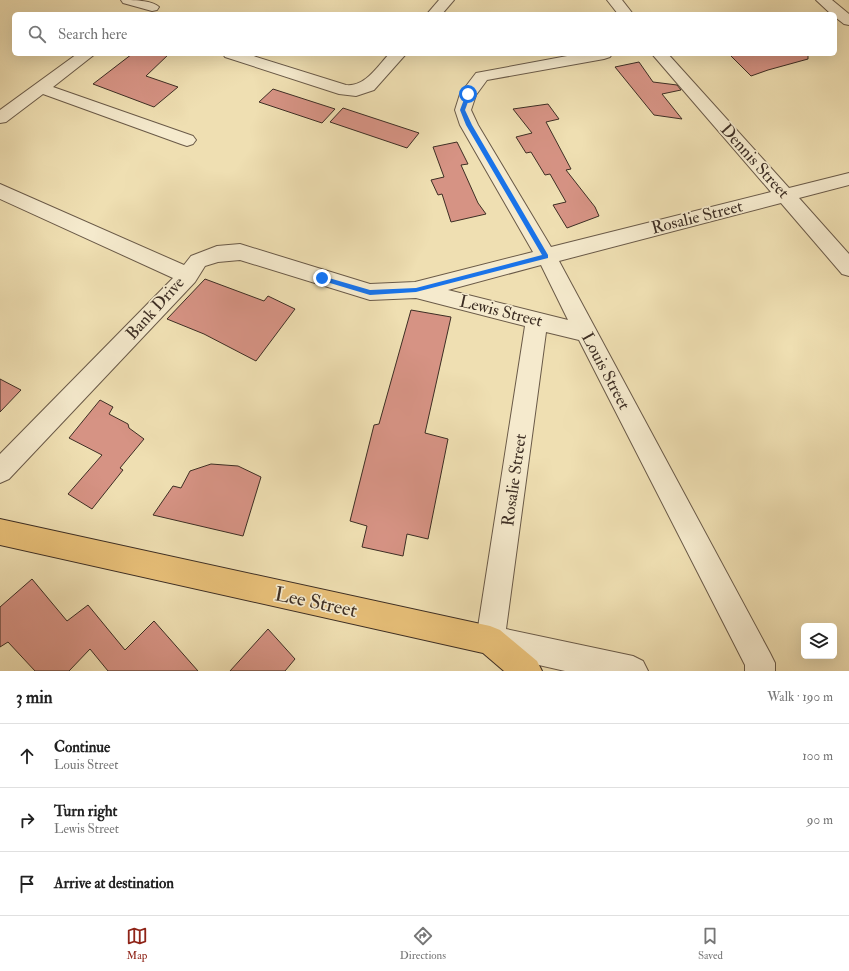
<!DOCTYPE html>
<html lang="en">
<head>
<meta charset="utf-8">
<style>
  body { margin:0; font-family:"IM FELL Double Pica",serif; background:#f6f6f6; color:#222 }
  .controls { position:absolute; right:12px; bottom:12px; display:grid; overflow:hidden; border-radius:6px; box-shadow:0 4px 16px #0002 }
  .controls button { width:36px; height:36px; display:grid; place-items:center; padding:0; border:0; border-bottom:1px solid #e0e0e0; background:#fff; color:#222; font:20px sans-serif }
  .stop { position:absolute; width:12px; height:12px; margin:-9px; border:3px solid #1a73e8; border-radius:50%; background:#fff }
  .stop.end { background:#1a73e8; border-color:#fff; box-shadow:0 1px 4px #0008 }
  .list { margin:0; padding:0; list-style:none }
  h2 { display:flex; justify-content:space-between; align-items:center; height:52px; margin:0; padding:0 16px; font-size:17px }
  h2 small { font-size:13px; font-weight:400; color:#767676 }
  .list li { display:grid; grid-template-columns:26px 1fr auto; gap:12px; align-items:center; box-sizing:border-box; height:64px; padding:0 16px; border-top:1px solid #e0e0e0 }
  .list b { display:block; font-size:15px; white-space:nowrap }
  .list p { margin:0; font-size:13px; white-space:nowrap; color:#767676 }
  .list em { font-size:13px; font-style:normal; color:#767676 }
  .icon { flex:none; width:22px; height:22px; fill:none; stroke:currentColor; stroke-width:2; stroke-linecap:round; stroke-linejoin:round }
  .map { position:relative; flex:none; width:849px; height:671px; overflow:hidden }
  .search { position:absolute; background:#fff; box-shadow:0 4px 16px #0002; left:12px; right:12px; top:12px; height:44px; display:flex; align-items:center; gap:10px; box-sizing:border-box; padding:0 14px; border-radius:6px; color:#767676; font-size:15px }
  .sheet { height:244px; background:#fff }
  nav { display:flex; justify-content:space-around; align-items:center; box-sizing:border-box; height:56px; border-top:1px solid #e0e0e0; background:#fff; font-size:11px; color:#767676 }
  nav a { display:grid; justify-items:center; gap:2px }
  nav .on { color:#8f2418 }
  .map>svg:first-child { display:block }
  .building { fill:#d69384; stroke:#3d2e24 }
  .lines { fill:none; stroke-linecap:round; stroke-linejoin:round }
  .minor-casing { stroke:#6a5a48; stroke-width:2 }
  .major-casing { stroke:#3d2e24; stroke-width:2 }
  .minor { fill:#f5eacd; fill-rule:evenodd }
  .major { fill:#e8c079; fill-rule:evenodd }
  .route { fill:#1a73e8 }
  .labels { text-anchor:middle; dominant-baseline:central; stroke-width:3.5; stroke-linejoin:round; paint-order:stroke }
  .street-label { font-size:17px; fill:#3d2e24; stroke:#f5eacd }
  .near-street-label { font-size:20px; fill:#3d2e24; stroke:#f5eacd }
</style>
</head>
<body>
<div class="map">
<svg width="849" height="671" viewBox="0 0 849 671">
  <rect width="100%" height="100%" fill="#efdfb2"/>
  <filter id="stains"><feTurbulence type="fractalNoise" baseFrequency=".005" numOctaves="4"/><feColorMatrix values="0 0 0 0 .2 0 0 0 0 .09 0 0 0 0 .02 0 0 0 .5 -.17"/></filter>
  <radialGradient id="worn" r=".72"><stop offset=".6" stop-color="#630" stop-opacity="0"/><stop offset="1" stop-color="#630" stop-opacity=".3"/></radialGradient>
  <g class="building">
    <polygon points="132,54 169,54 146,76 178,87 154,107 93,84"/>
    <polygon points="729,54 808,54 808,59 768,70 751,76"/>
    <polygon points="639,62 653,82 677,85 681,90 662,94 682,119 654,115 615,67"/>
    <polygon points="273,89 335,109 322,123 259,102"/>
    <polygon points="548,104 559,119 546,122 571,169 566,170 595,207 599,216 567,228 553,205 566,202 550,174 545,175 531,152 526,153 516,137 532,133 513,109"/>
    <polygon points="343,108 419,133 407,148 330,122"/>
    <polygon points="457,142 468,164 461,165 478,203 486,214 451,222 442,194 438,195 431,180 444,177 433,147"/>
    <polygon points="205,279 264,301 268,296 295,309 256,361 204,334 167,319"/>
    <polygon points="411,310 451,317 425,433 448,439 428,539 407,534 403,556 362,547 367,526 350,521 374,425 379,424"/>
    <polygon points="0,379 21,390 0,412"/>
    <polygon points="100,400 113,407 109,414 128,424 129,428 144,439 120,468 123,470 92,509 68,494 102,455 69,438"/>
    <polygon points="211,464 238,466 261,477 243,536 153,515 173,486 181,488 190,471"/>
    <polygon points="32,579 67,621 88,605 125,650 154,621 198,671 108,671 90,649 69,671 35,671 8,642 0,647 0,607"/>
    <polygon points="268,629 295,659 285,671 230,671"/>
  </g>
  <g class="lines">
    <g class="minor-casing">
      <g id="minor">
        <path d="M121,0C132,0 152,0 159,7L157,10L152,11L123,3Z"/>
        <polygon points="439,0 454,0 442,14 427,14"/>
        <polygon points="607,0 622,0 633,14 618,14"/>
        <polygon points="816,0 832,0 849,14 849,25 844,24 835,17 835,14 831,14"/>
        <polygon points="77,54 95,54 53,87 193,136 196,140 193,144 187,146 181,144 43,94 6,122 0,123 0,110"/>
        <path d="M223,54H247L346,85C365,87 377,67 389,54H406L374,90L356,96L339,94L225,57Z"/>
        <path d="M578,54H612L610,57L604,59L487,80L476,95L471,110L478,125L551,247L771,192L652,54H668L789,188L849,173V185L799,198L849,254V276L842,274L781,203L559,261L770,653L775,663V671H745V665L579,340L546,332L506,629L633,656L643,661L648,671H565L490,654L480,650L476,640L525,326L416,298L370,300L240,260L218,262L205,266L195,282L9,479L0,483V454L173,278L0,199V184L184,265L191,256L217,246L240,244L370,284L415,282L533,252L460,125L455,110L460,94L476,73ZM541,265L568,320L448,290Z"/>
      </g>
    </g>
    <g class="major-casing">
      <polygon id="major" points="0,519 490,626 500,630 537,661 542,671 504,671 483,653 0,545"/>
    </g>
    <use href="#minor" class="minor"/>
    <use href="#major" class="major"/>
  </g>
  <polygon class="route" points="468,92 471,94 465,110 472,125 548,255 548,258 416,292 370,295 320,280 320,277 322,276 370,290 416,288 542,255 466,125 460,110 466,94"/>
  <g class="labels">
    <g class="street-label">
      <text transform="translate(755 161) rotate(48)">Dennis Street</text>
      <text transform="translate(697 217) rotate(-14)">Rosalie Street</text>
      <text transform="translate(155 308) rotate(-48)">Bank Drive</text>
      <text transform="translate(501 311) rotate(14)">Lewis Street</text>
      <text transform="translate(606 371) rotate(62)">Louis Street</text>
      <text transform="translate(514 480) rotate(-82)">Rosalie Street</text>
    </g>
    <g class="near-street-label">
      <text transform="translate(316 602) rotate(12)">Lee Street</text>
    </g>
  </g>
  <rect width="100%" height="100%" filter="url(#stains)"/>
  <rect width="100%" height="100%" fill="url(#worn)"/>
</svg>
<div class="controls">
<button><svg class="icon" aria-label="layers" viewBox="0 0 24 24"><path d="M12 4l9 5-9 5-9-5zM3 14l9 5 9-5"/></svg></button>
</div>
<div class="stop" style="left:468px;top:94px"></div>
<div class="stop end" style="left:322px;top:278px"></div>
<div class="search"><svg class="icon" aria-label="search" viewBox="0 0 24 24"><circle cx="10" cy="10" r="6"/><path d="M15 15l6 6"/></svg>Search here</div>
</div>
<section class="sheet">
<h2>3 min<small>Walk · 190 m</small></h2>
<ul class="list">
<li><svg class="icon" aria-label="ahead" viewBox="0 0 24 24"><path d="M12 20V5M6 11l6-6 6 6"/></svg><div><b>Continue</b><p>Louis Street</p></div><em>100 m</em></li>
<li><svg class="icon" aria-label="right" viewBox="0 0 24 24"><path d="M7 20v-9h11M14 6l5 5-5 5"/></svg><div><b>Turn right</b><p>Lewis Street</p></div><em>90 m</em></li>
<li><svg class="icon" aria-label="arrive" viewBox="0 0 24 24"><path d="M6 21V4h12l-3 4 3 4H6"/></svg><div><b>Arrive at destination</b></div></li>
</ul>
</section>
<nav>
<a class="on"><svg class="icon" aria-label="map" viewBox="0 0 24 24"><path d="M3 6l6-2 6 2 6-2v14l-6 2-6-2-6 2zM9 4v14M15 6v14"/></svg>Map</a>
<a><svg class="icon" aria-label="directions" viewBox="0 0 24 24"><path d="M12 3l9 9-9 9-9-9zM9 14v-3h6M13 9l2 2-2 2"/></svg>Directions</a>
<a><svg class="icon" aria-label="saved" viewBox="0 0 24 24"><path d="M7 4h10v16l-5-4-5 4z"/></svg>Saved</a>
</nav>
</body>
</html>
